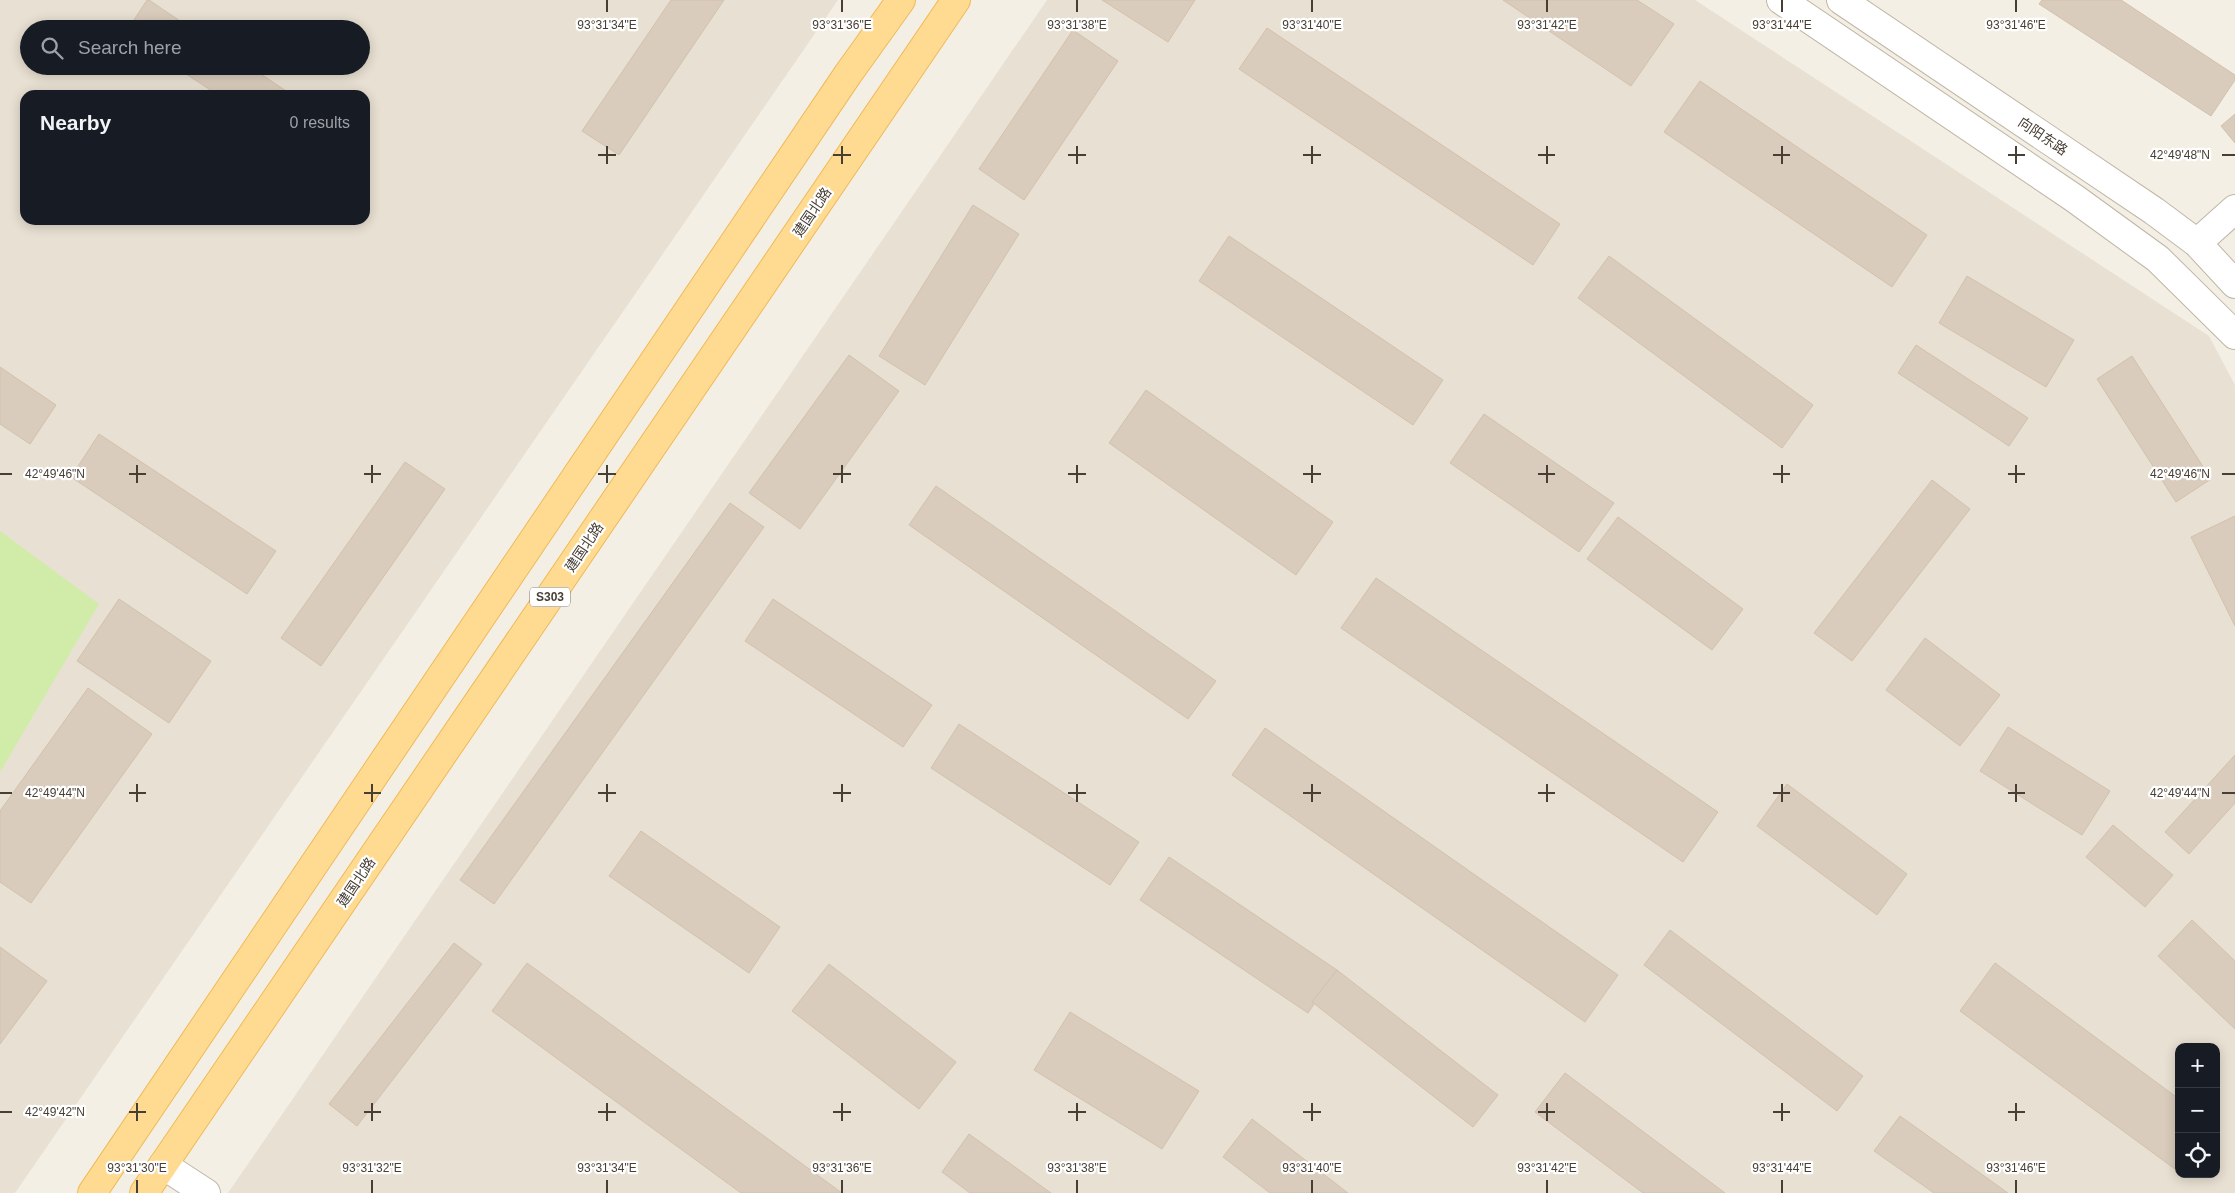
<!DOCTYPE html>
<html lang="en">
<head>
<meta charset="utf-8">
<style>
  body { margin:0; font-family:Arial,"Noto Sans SC",sans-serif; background:#242831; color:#f1f3f6 }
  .controls { position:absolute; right:15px; bottom:15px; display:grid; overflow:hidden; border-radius:10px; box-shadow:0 2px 12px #0003 }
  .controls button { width:45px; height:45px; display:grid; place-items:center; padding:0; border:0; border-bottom:1px solid #363941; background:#171b24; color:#f1f3f6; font:25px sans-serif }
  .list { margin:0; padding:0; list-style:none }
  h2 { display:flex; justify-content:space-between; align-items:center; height:65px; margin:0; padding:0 20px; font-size:21px }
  h2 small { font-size:16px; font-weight:400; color:#9ea1a6 }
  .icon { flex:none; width:28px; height:28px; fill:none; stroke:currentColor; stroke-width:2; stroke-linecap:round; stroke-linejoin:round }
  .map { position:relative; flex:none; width:2235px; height:1193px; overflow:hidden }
  .search { position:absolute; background:#171b24; box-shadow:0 2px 12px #0003; left:20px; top:20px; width:350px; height:55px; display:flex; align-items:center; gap:12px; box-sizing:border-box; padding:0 18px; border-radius:28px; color:#9ea1a6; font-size:19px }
  .panel { position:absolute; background:#171b24; box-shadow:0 2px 12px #0003; left:20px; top:90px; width:350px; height:135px; border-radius:15px }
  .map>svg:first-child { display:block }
  .residential { fill:#e8e0d2; fill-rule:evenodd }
  .grass { fill:#d1eca9 }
  .building { fill:#daccbc; stroke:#d2c1ab }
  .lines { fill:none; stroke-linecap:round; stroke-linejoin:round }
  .minor-casing { stroke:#c0b6a6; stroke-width:30 }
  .tertiary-casing { stroke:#c0b6a6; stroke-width:30 }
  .primary-casing { stroke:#efba58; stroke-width:30 }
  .minor { stroke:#fff; stroke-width:28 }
  .tertiary { stroke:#fff; stroke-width:28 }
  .primary { stroke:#ffdb92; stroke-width:28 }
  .ticks { fill:none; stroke:#473e34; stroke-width:2 }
  .labels { text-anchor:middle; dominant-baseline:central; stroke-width:4.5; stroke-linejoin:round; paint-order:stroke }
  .shield { fill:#fff; stroke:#7e7871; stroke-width:1 }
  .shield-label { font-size:12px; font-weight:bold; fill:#473e34 }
  .street-label { font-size:14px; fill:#473e34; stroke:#fff }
  .ticks-label { font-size:12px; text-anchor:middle; fill:#473e34; stroke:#fff; stroke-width:4.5; stroke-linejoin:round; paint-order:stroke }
</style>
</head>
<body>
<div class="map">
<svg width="2235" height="1193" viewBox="0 0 2235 1193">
  <rect width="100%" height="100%" fill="#f4efe4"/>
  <g class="residential">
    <path d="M0,0H838L15,1193H0ZM29,29H361V66H29ZM25,95H365V220H25Z"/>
    <path d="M1047,0H1695L2209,336L2235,385V1193H228ZM2179,1047H2216V1174H2179Z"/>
  </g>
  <polygon class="grass" points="0,531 99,604 0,772"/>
  <g class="building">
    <polygon points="147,0 149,0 192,29 128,29"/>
    <polygon points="671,0 724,0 619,155 582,131"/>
    <polygon points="1102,0 1195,0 1168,42"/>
    <polygon points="1503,0 1637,0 1674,24 1631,86"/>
    <polygon points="2042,0 2121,0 2235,75 2235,80 2211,116 2039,4"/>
    <polygon points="1267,28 1560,224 1533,265 1239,69"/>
    <polygon points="1073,30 1118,61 1024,200 979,169"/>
    <polygon points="174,66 249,66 292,95 218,95"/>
    <polygon points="1700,81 1927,235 1892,287 1664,132"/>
    <polygon points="2235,114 2235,143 2221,126"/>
    <polygon points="973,205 1019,234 925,385 879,356"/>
    <polygon points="1229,236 1443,380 1413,425 1199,281"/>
    <polygon points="1609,256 1813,405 1782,448 1578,298"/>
    <polygon points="1967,276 2074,340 2046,387 1939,323"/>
    <polygon points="1916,345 2028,418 2009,446 1898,373"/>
    <polygon points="849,355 899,391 800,529 749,493"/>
    <polygon points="2132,356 2211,479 2176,502 2097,379"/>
    <polygon points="0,367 56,405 30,444 0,424"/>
    <polygon points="1146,390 1333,522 1296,575 1109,443"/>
    <polygon points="1484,414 1614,503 1579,552 1450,463"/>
    <polygon points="99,434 276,551 247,594 71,477"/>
    <polygon points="405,462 445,489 321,666 281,638"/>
    <polygon points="1932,480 1970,509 1852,661 1814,633"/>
    <polygon points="936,486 1216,681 1188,719 909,525"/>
    <polygon points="730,503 764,527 494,904 460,880"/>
    <polygon points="2235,516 2235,626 2191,537"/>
    <polygon points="1618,517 1743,609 1712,650 1587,559"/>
    <polygon points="1376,578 1718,812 1683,862 1341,628"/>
    <polygon points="119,599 211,661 169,723 77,661"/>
    <polygon points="773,599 932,705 903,747 745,641"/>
    <polygon points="1925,638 2000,695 1960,746 1886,690"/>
    <polygon points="88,688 152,734 31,903 0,882 0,811"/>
    <polygon points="959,724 1139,842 1110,885 931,768"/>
    <polygon points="2008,727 2110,791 2082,835 1980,771"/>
    <polygon points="1265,728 1618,975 1585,1022 1232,775"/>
    <polygon points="2235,755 2235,803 2189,854 2165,832"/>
    <polygon points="1787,784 1907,874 1877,915 1757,826"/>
    <polygon points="2113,825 2173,875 2145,907 2086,857"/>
    <polygon points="641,831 780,927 749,973 609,876"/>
    <polygon points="1169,857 1337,970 1308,1013 1140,900"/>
    <polygon points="2192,920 2235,961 2235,1029 2158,956"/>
    <polygon points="1670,930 1863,1076 1837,1111 1644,965"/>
    <polygon points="454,943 482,964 357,1126 329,1104"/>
    <polygon points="0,947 47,981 0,1044"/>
    <polygon points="527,963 842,1193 741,1193 492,1011"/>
    <polygon points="1995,963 2179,1099 2179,1172 1960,1011"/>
    <polygon points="829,964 956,1062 919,1109 792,1011"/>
    <polygon points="1337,970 1498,1095 1473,1127 1312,1002"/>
    <polygon points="1070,1012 1199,1091 1162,1149 1034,1070"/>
    <polygon points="1565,1073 1725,1193 1643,1193 1535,1112"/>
    <polygon points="1900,1116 2008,1193 1934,1193 1874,1151"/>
    <polygon points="1252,1119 1348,1193 1270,1193 1223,1157"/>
    <polygon points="969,1134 1051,1193 970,1193 942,1172"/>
  </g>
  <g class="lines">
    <g class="minor-casing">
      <g id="minor">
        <polyline points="2197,243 2235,209"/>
        <polyline points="163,1165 206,1193"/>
      </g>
    </g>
    <g class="tertiary-casing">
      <g id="tertiary">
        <polyline points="1781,0 2074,198 2158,259 2235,335"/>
        <polyline points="1841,0 2154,211 2197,243 2235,284"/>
      </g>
    </g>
    <g class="primary-casing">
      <g id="primary">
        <polyline points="92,1193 848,74 901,0"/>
        <polyline points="144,1193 956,0"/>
      </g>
    </g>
    <use href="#minor" class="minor"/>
    <use href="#tertiary" class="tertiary"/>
    <use href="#primary" class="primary"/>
  </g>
  <path class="ticks" d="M607,0V12M842,0V12M1077,0V12M1312,0V12M1547,0V12M1782,0V12M2016,0V12M607,146V164M842,146V164M1077,146V164M1312,146V164M1547,146V164M1782,146V164M2016,146V164M598,155H616M833,155H851M1068,155H1086M1303,155H1321M1538,155H1555M1773,155H1790M2008,155H2025M2222,155H2235M137,465V483M372,465V483M607,465V483M842,465V483M1077,465V483M1312,465V483M1547,465V483M1782,465V483M2016,465V483M0,474H12M129,474H146M364,474H381M598,474H616M833,474H851M1068,474H1086M1303,474H1321M1538,474H1555M1773,474H1790M2008,474H2025M2222,474H2235M137,784V802M372,784V802M607,784V802M842,784V802M1077,784V802M1312,784V802M1547,784V802M1782,784V802M2016,784V802M0,793H12M129,793H146M364,793H381M598,793H616M833,793H851M1068,793H1086M1303,793H1321M1538,793H1555M1773,793H1790M2008,793H2025M2222,793H2235M137,1103V1121M372,1103V1121M607,1103V1121M842,1103V1121M1077,1103V1121M1312,1103V1121M1547,1103V1121M1782,1103V1121M2016,1103V1121M0,1112H12M129,1112H146M364,1112H381M598,1112H616M833,1112H851M1068,1112H1086M1303,1112H1321M1538,1112H1555M1773,1112H1790M2008,1112H2025M137,1180V1193M372,1180V1193M607,1180V1193M842,1180V1193M1077,1180V1193M1312,1180V1193M1547,1180V1193M1782,1180V1193M2016,1180V1193"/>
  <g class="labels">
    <rect class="shield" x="530" y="587.5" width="40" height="19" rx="4"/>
    <g class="shield-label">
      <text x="550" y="597">S303</text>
    </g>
    <g class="street-label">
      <text transform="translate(2043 136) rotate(34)">向阳东路</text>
      <text transform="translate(812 212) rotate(-56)">建国北路</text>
      <text transform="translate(584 547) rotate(-56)">建国北路</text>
      <text transform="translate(356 882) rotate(-56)">建国北路</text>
    </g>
  </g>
  <g class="ticks-label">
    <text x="607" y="29">93°31'34"E</text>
    <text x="842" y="29">93°31'36"E</text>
    <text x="1077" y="29">93°31'38"E</text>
    <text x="1312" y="29">93°31'40"E</text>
    <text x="1547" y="29">93°31'42"E</text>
    <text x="1782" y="29">93°31'44"E</text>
    <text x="2016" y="29">93°31'46"E</text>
    <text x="2180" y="159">42°49'48"N</text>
    <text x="55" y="478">42°49'46"N</text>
    <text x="2180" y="478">42°49'46"N</text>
    <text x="55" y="797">42°49'44"N</text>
    <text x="2180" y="797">42°49'44"N</text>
    <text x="55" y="1116">42°49'42"N</text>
    <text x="137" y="1172">93°31'30"E</text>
    <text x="372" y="1172">93°31'32"E</text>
    <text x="607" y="1172">93°31'34"E</text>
    <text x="842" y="1172">93°31'36"E</text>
    <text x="1077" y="1172">93°31'38"E</text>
    <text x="1312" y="1172">93°31'40"E</text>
    <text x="1547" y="1172">93°31'42"E</text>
    <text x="1782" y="1172">93°31'44"E</text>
    <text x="2016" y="1172">93°31'46"E</text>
  </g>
</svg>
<div class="controls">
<button>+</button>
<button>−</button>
<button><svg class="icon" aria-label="locate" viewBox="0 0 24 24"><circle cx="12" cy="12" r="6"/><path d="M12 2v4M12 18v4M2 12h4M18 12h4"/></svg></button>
</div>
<div class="search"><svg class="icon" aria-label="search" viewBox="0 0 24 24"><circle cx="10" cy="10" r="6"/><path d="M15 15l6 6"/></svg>Search here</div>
<section class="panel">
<h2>Nearby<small>0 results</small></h2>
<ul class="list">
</ul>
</section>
</div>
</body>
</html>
